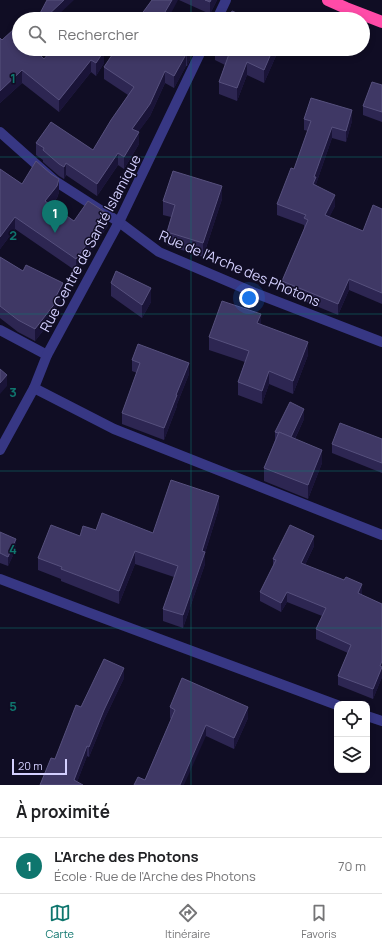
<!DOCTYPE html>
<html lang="fr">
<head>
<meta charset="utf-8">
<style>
  body { margin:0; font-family:Manrope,sans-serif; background:#f6f6f6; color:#202124 }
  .controls { position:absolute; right:12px; bottom:12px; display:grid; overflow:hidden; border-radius:8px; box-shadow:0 2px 6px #0003 }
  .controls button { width:36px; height:36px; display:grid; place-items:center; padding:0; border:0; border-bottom:1px solid #e0e0e0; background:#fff; color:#202124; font:20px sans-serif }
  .scale { position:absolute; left:12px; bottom:10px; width:55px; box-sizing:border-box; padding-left:4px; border:2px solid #d4d0ff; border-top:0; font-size:11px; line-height:14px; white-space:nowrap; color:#d4d0ff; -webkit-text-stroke:3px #100d24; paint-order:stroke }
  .you { position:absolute; left:249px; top:298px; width:14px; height:14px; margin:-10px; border:3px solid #fff; border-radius:50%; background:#1a73e8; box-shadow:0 0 0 6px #1a73e833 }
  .badge { display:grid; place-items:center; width:26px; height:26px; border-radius:50%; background:#0f766e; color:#fff; font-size:13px; font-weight:700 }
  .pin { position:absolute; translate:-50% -33px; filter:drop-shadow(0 1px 2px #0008) }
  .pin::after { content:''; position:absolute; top:21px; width:14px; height:12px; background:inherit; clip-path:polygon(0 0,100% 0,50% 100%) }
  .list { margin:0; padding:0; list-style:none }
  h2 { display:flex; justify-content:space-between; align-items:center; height:52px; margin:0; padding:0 16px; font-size:17px }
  h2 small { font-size:13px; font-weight:400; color:#757577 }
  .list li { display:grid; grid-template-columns:26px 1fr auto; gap:12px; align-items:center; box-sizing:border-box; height:56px; padding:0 16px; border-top:1px solid #e0e0e0 }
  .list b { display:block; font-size:15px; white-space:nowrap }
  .list p { margin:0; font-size:13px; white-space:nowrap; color:#757577 }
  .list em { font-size:13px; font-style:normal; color:#757577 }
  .icon { flex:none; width:22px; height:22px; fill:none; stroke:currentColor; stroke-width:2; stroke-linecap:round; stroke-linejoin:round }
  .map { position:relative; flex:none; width:382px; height:785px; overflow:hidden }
  .search { position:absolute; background:#fff; box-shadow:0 2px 6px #0003; left:12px; right:12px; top:12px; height:44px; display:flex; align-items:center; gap:10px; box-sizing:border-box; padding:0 14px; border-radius:22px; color:#757577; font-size:15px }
  .sheet { height:108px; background:#fff }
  nav { display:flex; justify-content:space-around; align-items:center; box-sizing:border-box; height:56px; border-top:1px solid #e0e0e0; background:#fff; font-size:11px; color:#757577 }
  nav a { display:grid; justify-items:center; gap:2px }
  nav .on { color:#0f766e }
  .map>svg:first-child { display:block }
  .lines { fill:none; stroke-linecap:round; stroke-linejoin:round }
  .street { stroke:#373784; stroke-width:10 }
  .highway { stroke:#ff4ba8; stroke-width:12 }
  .wall { fill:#2d2652 }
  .shaded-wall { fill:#1a1438 }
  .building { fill:#3f3865; stroke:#56507d }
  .grid { fill:none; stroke:#0f766e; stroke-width:1; stroke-opacity:0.55 }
  .labels { text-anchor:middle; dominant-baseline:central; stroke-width:3; stroke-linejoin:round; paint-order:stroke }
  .street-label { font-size:14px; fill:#d4d0ff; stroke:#100d24 }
  .grid-label { font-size:13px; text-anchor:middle; font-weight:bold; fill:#0f766e; stroke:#100d24; stroke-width:3; stroke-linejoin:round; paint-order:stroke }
</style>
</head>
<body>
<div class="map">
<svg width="382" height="785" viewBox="0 0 382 785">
  <rect width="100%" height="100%" fill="#100d24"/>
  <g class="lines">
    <g class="street">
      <polyline points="217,19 226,0"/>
      <polyline points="0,132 55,181 119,222 159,252 255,293 382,342"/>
      <polyline points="0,330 47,355"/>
      <polyline points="34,388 114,429 382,535"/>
      <polyline points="0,450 34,388 47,355 119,222 202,49"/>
      <polyline points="0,579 87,612 337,705"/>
      <polyline points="367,716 382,721"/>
    </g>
    <polyline class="highway" points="328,0 346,8 382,22"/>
  </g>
  <g class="wall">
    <polygon points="179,0 217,0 210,14"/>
    <polygon points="0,38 2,40 44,59 74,54 104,63 96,76 91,72 59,112 22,83 0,103"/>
    <polygon points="195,49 187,66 186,66 174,88 165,83 150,116 138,132 139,144 124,169 118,165 97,196 66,175 64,179 59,176 43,162 43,160 36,155 36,143 93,150 128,95 104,79 104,67"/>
    <polygon points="215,49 279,49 264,83 247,75 237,101 219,94 219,82 225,65 215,60"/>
    <polygon points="382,85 382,122 363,115 363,106"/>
    <polygon points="304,119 352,121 346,142 332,138 316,184 316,185 335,206 329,217 363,231 382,209 382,304 349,290 338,315 282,292 282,281 304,229 304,225 277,215 277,204 294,169 308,131 304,130"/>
    <polygon points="0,169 22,184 59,192 57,198 52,205 74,221 108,226 76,271 15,229 0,249"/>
    <polygon points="222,199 203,257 167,245 167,232 171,217 163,215 163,201"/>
    <polygon points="0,257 63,295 56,308 56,314 35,341 18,332 0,318"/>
    <polygon points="111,283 151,302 142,318 111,296"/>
    <polygon points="261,324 308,355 293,394 269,384 262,404 238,395 238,382 245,362 209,350 209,337"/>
    <polygon points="132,360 189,374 177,404 177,406 164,440 122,424 122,413 137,373 132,371"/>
    <polygon points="304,419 295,439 322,463 308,499 264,481 264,468 275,440 275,432"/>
    <polygon points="382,439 382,473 332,453 332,444"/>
    <polygon points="219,508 205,553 205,564 183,628 163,621 163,609 174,577 135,564 119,604 61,581 61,579 38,570 38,558 96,530 153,533"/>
    <polygon points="0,532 16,549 8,566 0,563"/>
    <polygon points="314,546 305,565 362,593 362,595 382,604 382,677 373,699 338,685 338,676 348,653 316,639 316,629 322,616 287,602 281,612 260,601 260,592 273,566 273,559"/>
    <polygon points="124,678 104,720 89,757 87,756 77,782 40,785 55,759 81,707"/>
    <polygon points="170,707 248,718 234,749 206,736 145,780 171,719 170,718"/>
  </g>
  <g class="shaded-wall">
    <polygon points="64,0 74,0 54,19 44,19"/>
    <polygon points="172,0 178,0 169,17 169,19 165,19 165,12"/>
    <polygon points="211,0 217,0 210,14 210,2"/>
    <polygon points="189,49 195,49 187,66 187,54"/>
    <polygon points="273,49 279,49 264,83 264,70"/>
    <polygon points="104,51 104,63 96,76 96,63"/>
    <polygon points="186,54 186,66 174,88 174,76"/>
    <polygon points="91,60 91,72 59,112 59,100"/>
    <polygon points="247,62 247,75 237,101 237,88"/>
    <polygon points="22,70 22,83 0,103 0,91"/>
    <polygon points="165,71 165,83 150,116 132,141 132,129"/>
    <polygon points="352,110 352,121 346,142 346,131"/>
    <polygon points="332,127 332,138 316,184 316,188 313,184 314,177"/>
    <polygon points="139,132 139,144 124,169 124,157"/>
    <polygon points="118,153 118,165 97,196 97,184"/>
    <polygon points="66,163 66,175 64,179 64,167"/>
    <polygon points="59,179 59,192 57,198 45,213 45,201"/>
    <polygon points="222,186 222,199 203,257 203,243"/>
    <polygon points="335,195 335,206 325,226 325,215"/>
    <polygon points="108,214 108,226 76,271 76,259"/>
    <polygon points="15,217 15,229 0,249 0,237"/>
    <polygon points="349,279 349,290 338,315 338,304"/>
    <polygon points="63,283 63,295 56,308 56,314 35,341 35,329 54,300"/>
    <polygon points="151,288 151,302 142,318 142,305"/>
    <polygon points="261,314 261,327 257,323"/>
    <polygon points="308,342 308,355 293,394 293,381"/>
    <polygon points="189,363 189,374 177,404 177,406 164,440 164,428 176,395"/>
    <polygon points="269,371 269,384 262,404 262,391"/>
    <polygon points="7,375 7,386 0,394 0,383"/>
    <polygon points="304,409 304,419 290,449 290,439"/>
    <polygon points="322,450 322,463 308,499 308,485"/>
    <polygon points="219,496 219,508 205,553 205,564 183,628 183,615 202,551"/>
    <polygon points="314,536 314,546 301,573 301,563"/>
    <polygon points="16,539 16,549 8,566 8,557"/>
    <polygon points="135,551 135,564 119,604 119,591"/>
    <polygon points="362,584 362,593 358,603 358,593"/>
    <polygon points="287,592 287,602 281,612 281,603"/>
    <polygon points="382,661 382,677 373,699 373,689 380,666"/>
    <polygon points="124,668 124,678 104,720 89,757 89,747 104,710"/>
    <polygon points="248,707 248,718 234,749 234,738"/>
    <polygon points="206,725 206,736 184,785 180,785"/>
    <polygon points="87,746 87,756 76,785 74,780"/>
  </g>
  <g class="building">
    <polygon points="47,0 64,0 44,19 37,19"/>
    <polygon points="152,0 172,0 165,12 169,15 166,19 138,19"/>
    <polygon points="205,0 211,0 210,2"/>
    <polygon points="232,11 251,19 228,19"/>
    <polygon points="14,29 19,34 19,49 34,49 44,59 52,49 67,49 74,54 77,49 101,49 104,51 96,63 91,60 59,100 22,70 0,91 0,38 2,40"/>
    <polygon points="116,49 189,49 174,76 165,71 150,104 132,129 139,132 124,157 118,153 97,184 66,163 64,167 59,164 43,150 44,148 36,143 51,122 93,150 111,120 134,87 104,67"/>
    <polygon points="218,49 273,49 264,70 247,62 237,88 219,82 229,54"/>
    <polygon points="372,82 382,85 382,112 363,106"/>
    <polygon points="311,98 352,110 346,131 332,127 314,177 316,177 313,184 335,195 325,215 363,231 373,205 382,209 382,293 349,279 338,304 282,281 308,220 304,218 306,215 277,204 291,168 294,169 311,121 304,119"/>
    <polygon points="36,161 51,174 59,179 57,186 45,201 74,221 88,201 108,214 76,259 15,217 0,237 0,169 22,184"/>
    <polygon points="173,171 222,186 203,243 167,232 175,205 163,201"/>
    <polygon points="0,257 23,271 26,265 63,283 54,300 56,302 35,329 18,320 0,306"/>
    <polygon points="116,271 151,288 142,305 111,283"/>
    <polygon points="222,301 261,314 257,323 308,342 293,381 269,371 262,391 238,382 249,351 209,337"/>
    <polygon points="138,344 189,363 176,395 177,395 164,428 122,413 140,363 132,360"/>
    <polygon points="0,369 7,375 0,383"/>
    <polygon points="290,402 304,409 291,437 279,432 278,433 275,432"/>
    <polygon points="340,423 382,439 382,463 332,444"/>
    <polygon points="279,432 322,450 308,485 264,468"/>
    <polygon points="171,480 219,496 202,551 205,552 183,615 163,609 178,566 135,551 119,591 61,569 62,567 38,558 51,525 80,536 83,526 96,530 102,513 153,533"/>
    <polygon points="290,525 314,536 301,563 344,580 346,577 362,584 358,593 382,604 382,661 380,666 382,667 373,689 338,676 351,645 316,629 326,608 287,592 281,603 260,592 276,560 273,559"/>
    <polygon points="0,532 16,539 8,557 0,553"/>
    <polygon points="104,659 124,668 104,710 89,747 87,746 74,780 83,785 40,785 51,758 55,759 76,705 81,707"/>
    <polygon points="182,678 248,707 234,738 206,725 180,785 134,785 138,777 145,780 175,710 170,707"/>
  </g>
  <path class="grid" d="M191,0V19M191,49V785M0,157H382M0,314H382M0,471H382M0,628H382"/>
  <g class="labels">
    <g class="street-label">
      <text transform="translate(90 243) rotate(-62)">Rue Centre de Santé Islamique</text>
      <text transform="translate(240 268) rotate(23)">Rue de l'Arche des Photons</text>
    </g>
  </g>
  <g class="grid-label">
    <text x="13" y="83">1</text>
    <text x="13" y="240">2</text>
    <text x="13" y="397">3</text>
    <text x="13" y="554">4</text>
    <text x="13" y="711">5</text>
  </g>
</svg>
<div class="controls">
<button><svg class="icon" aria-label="locate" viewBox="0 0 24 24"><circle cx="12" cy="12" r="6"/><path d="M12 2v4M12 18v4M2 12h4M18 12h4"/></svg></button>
<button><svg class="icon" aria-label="layers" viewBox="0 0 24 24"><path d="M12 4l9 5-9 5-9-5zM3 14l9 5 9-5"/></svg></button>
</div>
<div class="scale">20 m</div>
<div class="you"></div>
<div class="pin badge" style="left:55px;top:233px">1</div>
<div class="search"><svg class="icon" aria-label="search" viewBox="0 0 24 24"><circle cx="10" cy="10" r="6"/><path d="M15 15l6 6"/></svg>Rechercher</div>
</div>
<section class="sheet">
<h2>À proximité<small></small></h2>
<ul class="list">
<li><span class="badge">1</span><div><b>L'Arche des Photons</b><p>École · Rue de l'Arche des Photons</p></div><em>70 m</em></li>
</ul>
</section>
<nav>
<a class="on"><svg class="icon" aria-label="map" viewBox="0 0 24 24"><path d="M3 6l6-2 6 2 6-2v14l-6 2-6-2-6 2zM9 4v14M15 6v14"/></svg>Carte</a>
<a><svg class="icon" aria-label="directions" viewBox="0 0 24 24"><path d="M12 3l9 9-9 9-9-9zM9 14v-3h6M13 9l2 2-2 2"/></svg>Itinéraire</a>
<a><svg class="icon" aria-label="saved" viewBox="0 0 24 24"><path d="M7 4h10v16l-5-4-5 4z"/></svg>Favoris</a>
</nav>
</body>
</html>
